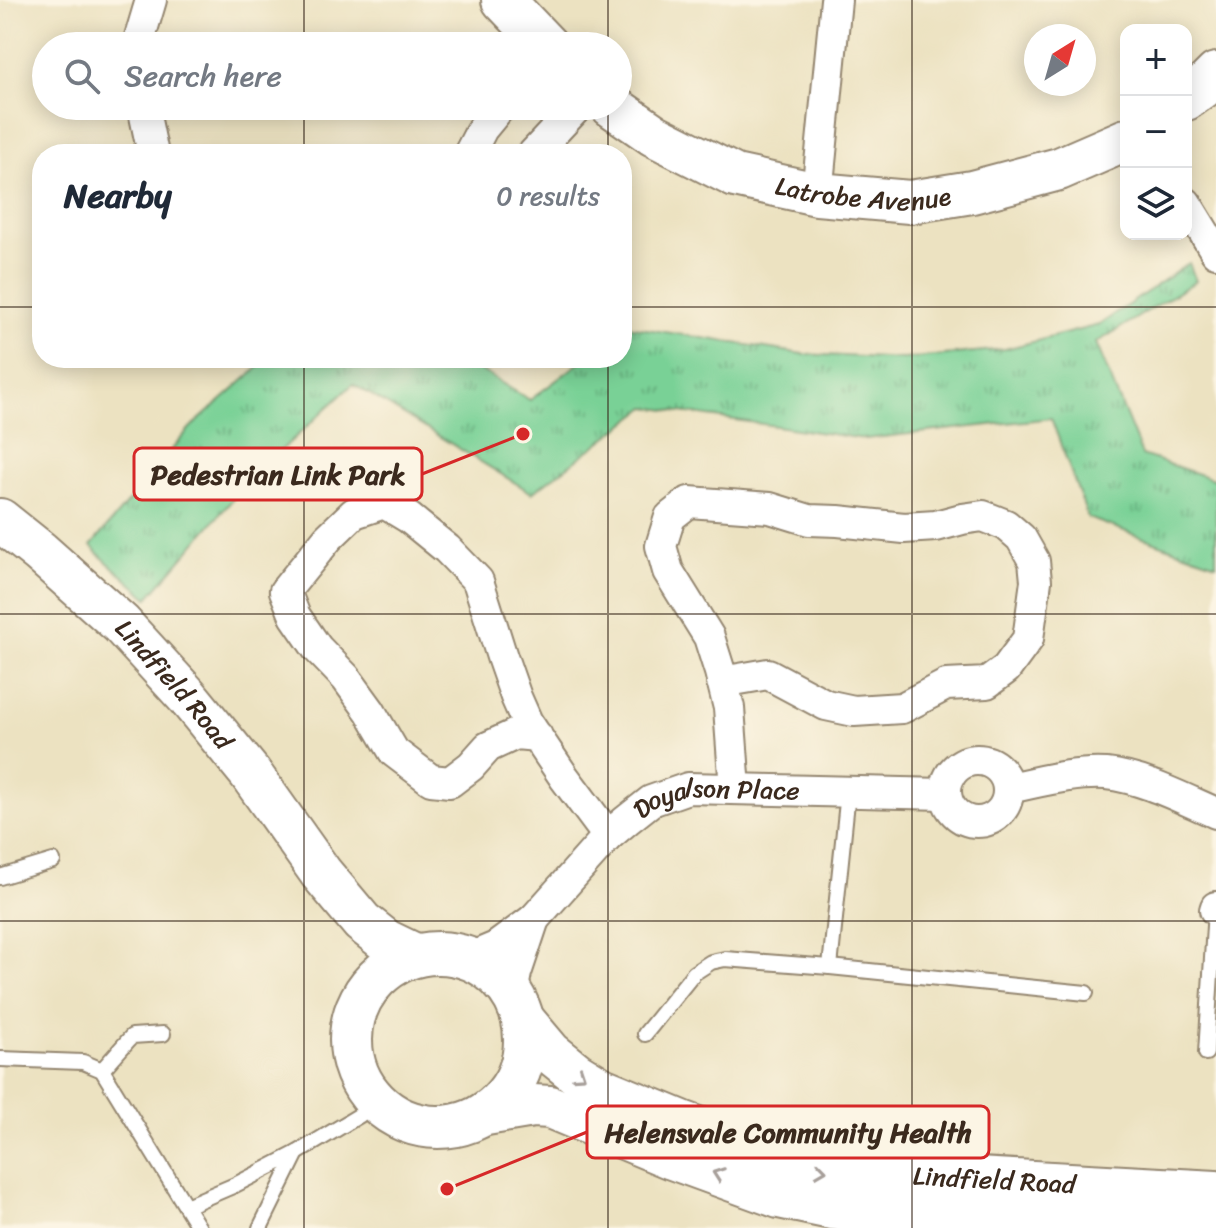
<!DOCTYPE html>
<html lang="en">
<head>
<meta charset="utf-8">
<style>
  body { margin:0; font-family:Sriracha,sans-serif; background:#f2f2f3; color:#1f2937 }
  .controls { position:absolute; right:24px; top:24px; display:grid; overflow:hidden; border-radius:16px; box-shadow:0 4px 20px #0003 }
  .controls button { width:72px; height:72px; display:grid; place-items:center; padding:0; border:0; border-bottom:2px solid #e0e1e3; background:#fff; color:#1f2937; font:40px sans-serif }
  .compass { position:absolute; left:1024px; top:24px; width:72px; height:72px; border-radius:50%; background:#fff; box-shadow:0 4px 20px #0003; rotate:37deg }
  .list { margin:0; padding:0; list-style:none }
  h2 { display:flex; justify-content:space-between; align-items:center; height:104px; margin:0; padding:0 32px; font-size:34px }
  h2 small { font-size:26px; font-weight:400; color:#747a83 }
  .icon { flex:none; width:44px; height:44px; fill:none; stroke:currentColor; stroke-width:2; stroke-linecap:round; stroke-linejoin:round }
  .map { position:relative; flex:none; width:1216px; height:1228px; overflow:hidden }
  .search { position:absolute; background:#fff; box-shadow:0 4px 20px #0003; left:32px; top:32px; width:600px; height:88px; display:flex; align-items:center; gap:20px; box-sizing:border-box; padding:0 28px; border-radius:44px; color:#747a83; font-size:30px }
  .panel { position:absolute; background:#fff; box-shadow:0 4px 20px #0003; left:32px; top:144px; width:600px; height:224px; border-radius:32px }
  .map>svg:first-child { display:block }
  .park { fill:url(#park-tufts); stroke:#5a7e5a; stroke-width:2 }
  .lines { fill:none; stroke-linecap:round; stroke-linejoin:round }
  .lane-casing { stroke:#948670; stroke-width:18 }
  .street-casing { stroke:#948670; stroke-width:34 }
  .secondary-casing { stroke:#948670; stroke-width:46 }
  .lane { stroke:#fff; stroke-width:14 }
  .street { stroke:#fff; stroke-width:30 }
  .secondary { stroke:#fff; stroke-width:42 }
  .oneway { stroke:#a79f9a }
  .grid { fill:none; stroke:#3b2a1e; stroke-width:2; stroke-opacity:0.55 }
  .labels { text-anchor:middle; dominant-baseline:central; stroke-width:7; stroke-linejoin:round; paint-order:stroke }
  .street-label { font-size:26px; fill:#3b2a1e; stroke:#fcf5e5 }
  .leader { fill:none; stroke:#d62828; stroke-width:3 }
  .callout-dot { fill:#d62828; stroke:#fcf5e5; stroke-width:3 }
  .callout { fill:#fcf5e5; stroke:#d62828; stroke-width:3 }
  .callout-label { font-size:28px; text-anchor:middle; font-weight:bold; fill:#3b2a1e }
</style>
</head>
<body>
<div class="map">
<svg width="1216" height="1228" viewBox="0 0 1216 1228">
  <defs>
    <pattern id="park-tufts" width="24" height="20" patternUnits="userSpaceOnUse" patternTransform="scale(2)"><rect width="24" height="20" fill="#79d196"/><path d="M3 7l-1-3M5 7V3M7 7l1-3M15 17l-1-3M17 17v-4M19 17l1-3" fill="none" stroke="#64aa7a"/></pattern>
  </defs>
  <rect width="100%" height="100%" fill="#fcf5e5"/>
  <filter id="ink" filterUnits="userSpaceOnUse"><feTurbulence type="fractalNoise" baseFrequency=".0125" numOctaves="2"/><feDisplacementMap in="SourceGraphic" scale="16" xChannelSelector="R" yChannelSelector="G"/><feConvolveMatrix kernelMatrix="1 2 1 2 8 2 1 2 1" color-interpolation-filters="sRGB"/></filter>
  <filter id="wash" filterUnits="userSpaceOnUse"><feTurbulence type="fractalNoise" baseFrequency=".006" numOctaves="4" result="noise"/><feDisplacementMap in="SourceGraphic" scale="32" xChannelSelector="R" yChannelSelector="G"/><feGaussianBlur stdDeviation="1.8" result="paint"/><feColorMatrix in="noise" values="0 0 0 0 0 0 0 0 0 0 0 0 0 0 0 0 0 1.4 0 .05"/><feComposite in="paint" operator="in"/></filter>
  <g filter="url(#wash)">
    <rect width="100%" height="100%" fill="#ece2c1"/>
    <polygon class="park" points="1189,263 1196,281 1096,343 1142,455 1216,480 1216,564 1088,518 1051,418 865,439 647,407 532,493 353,384 251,478 148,598 106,561 91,546 190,428 269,358 460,358 530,400 586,358 622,358 622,330 628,326 803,354 904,359 1005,349 1099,325"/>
  </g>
  <g filter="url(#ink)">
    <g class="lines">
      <g class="lane-casing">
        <g id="lane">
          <polyline points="0,877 53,861"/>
          <polyline points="830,967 848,792"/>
          <polyline points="645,1034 694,973 711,962 725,959 830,967 1086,993"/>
          <polyline points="1206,1053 1215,910"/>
          <polyline points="0,1059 83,1062 102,1070 199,1228"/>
          <polyline points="102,1070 132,1036 163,1034"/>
          <polyline points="186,1206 235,1185 297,1153 360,1115 372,1098"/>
          <polyline points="260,1228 297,1153"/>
        </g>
      </g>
      <g class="street-casing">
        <g id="street">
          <polyline points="140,46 140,37 151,0"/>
          <polyline points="143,106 153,154"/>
          <polyline points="469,154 482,129 501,106"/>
          <polyline points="533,154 578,106"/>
          <polyline points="817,194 836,0"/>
          <polyline points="1186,203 1216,252"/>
          <polyline points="722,682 768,674 826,705 854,711 902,708 946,685 987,683 1006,669 1028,639 1036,581 1034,561 1021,538 1006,525 983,516 962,519 936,526 904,528 838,521 809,520 770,508 689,502 670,517 661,546 668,571 709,637 720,672 729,708 735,789"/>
          <polyline points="537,736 516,734 488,747 471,766 450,782 431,780 394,752 370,711 346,678 317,648 295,616 285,591 328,538 354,513 384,503 409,518 447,549 478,581 502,657 516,697 527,722 564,777 608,836"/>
          <circle cx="977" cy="791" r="31"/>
          <path d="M1008,788C1039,782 1073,772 1106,774C1144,778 1181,798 1216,813"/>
          <polyline points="1215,910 1216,907"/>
          <path id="s1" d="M470,958L496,947L534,919L608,836L627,820L651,801L688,788L945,794"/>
          <polyline points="512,993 516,973 534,919"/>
        </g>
      </g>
      <g class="secondary-casing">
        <g id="secondary">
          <polyline points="503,0 547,46"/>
          <polyline points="1186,99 1203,87 1216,74"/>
          <path id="s2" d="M612,106L654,135L735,176L817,194L910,202L972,192L1059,169L1126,140"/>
          <path id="s3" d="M0,520L40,552L121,624L187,696L250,773L321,873L362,922L386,941L415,955"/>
          <circle cx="438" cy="1040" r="87"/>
          <path id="s4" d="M524,1021L551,1053L576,1073L602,1089L682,1122L814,1170L1216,1192"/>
          <polyline points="486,1114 533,1106 550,1107 672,1158 779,1197 831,1208 876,1214 1216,1227"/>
        </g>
      </g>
      <use href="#lane" class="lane"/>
      <use href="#street" class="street"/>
      <use href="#secondary" class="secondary"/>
    </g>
    <defs><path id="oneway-chevron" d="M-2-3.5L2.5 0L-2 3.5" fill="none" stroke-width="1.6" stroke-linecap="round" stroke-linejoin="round" transform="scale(2)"/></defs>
    <g class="oneway">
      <use href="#oneway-chevron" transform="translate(580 1075) rotate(34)"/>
      <use href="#oneway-chevron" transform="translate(821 1170) rotate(8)"/>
      <use href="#oneway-chevron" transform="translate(718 1174) rotate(-160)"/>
    </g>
  </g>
  <path class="grid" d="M304,0V46M608,0V46M912,0V1228M304,106V154M608,106V154M0,307H42M622,307H1216M304,358V1228M608,358V1228M0,614H1216M0,921H1216"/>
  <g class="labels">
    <g class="street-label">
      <text stroke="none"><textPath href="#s2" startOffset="272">Latrobe Avenue</textPath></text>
      <text stroke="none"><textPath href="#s3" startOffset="240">Lindfield Road</textPath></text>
      <text stroke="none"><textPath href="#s1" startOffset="308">Doyalson Place</textPath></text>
      <text stroke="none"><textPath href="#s4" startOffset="512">Lindfield Road</textPath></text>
    </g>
  </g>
  <path class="leader" d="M523 434L422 474M447 1189L587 1132"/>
  <g class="callout-dot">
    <circle cx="523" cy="434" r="8"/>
    <circle cx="447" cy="1189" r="8"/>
  </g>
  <g class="callout">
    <rect x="134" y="448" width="288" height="52" rx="8"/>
    <rect x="587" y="1106" width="402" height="52" rx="8"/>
  </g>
  <g class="callout-label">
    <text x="278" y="484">Pedestrian Link Park</text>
    <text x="788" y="1142">Helensvale Community Health</text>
  </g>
</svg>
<div class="controls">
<button>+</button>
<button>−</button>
<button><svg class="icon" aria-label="layers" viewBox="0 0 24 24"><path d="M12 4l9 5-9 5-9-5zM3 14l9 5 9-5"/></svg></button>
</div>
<svg class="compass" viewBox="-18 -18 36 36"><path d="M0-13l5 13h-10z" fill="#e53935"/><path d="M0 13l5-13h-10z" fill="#747a83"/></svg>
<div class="search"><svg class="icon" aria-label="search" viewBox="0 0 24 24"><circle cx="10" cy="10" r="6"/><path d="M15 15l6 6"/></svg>Search here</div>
<section class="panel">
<h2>Nearby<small>0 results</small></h2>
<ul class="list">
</ul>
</section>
</div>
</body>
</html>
